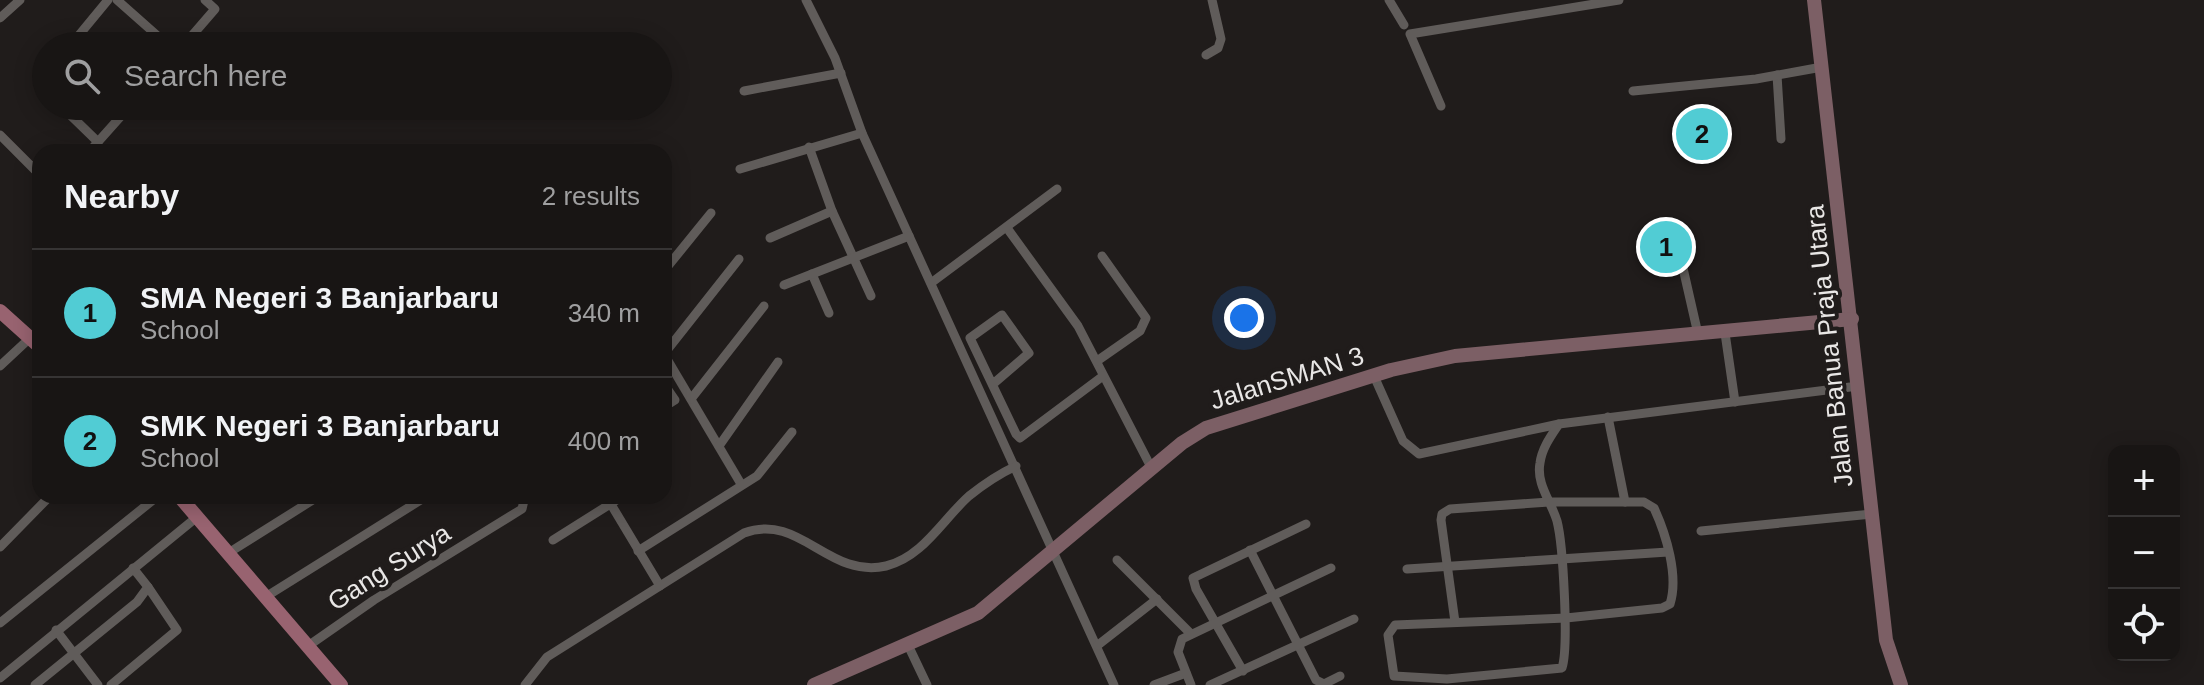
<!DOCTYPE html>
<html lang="en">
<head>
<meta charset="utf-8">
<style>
  body { margin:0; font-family:Arial,sans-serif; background:#252222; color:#f1f3f6 }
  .controls { position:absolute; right:24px; bottom:24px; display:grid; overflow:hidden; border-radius:16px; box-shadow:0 4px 20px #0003 }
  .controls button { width:72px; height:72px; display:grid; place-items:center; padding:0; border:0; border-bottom:2px solid #363434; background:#181514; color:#f1f3f6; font:40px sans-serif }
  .you { position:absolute; left:1244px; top:318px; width:28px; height:28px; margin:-20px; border:6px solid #fff; border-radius:50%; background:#1a73e8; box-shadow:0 0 0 12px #1a73e833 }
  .badge { display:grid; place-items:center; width:52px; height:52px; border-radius:50%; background:#51ccd4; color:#111; font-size:26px; font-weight:700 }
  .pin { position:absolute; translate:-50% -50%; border:4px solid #fff; box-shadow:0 2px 8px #0006 }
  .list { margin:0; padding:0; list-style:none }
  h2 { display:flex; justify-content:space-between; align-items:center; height:104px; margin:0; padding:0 32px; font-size:34px }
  h2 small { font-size:26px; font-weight:400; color:#9f9fa0 }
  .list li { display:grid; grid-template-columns:52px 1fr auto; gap:24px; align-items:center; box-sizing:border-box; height:128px; padding:0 32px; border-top:2px solid #363434 }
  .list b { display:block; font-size:30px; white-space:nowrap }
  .list p { margin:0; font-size:26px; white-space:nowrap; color:#9f9fa0 }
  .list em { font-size:26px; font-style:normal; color:#9f9fa0 }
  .icon { flex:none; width:44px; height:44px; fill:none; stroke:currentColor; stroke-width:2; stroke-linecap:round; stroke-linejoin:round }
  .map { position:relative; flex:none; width:2204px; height:685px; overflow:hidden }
  .search { position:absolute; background:#181514; box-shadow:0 4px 20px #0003; left:32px; top:32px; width:640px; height:88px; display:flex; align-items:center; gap:20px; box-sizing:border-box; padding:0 28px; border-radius:44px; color:#9f9fa0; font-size:30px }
  .panel { position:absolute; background:#181514; box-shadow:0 4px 20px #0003; left:32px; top:144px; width:640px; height:360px; border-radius:24px }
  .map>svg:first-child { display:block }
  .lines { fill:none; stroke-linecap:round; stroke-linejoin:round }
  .street { stroke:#605c5a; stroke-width:9 }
  .secondary { stroke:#7c5f65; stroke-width:14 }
  .primary { stroke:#986370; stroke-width:14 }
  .labels { text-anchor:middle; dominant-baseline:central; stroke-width:8; stroke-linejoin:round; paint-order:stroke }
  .street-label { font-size:26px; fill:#e9e7e6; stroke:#201c1b }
</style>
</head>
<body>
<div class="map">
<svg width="2204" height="685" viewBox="0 0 2204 685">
  <rect width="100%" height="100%" fill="#201c1b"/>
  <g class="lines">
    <g class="street">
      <polyline points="117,0 169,46"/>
      <polyline points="806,0 835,58 862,133 1114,685"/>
      <polyline points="1389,0 1404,25"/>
      <polyline points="0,18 20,0"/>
      <polyline points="70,46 108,0"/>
      <polyline points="183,46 215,9 205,0"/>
      <polyline points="1206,55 1218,48 1221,39 1212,0"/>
      <polyline points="1777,75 1781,139"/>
      <polyline points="46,79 41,87 46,92"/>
      <polyline points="744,91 841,73"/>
      <polyline points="1633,91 1756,79 1822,67"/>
      <polyline points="61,106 98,142"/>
      <polyline points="1441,106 1410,34 1619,0"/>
      <polyline points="0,135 40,175"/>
      <polyline points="809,147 832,211 871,296"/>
      <polyline points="89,152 130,106"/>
      <polyline points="740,169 862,133"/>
      <polyline points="1007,228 1078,326 1152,469"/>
      <polyline points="1675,233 1698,334"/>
      <polyline points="770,238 832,211"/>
      <polyline points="664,271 711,213"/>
      <polyline points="812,274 829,313"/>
      <polyline points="931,283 1057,189"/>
      <polyline points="784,285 909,236"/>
      <polyline points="1725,333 1735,402"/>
      <polyline points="664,354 741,484"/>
      <polyline points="664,354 739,259"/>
      <polyline points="1097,361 1140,331 1146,318 1102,256"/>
      <polyline points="0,366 30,338"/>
      <polyline points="1374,376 1403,441 1419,454 1559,424"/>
      <polyline points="664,384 675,400 664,407"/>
      <polyline points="993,384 1029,353 1002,315 970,338 1016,434 1020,438 1103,376"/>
      <polyline points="691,399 764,306"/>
      <polyline points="1608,417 1625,502"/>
      <polyline points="719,446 778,362"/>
      <polyline points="664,471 667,469"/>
      <polyline points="606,496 660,586"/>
      <polyline points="1701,531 1872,514"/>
      <polyline points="553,540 623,496"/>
      <polyline points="0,547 50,496"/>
      <polyline points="1250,550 1316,680 1324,684 1340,676"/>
      <polyline points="638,551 757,476 792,432"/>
      <polyline points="230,552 319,496"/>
      <polyline points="1117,560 1191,634"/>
      <polyline points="1407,569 1668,552"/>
      <polyline points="267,596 427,496"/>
      <path d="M1455,622L1441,520L1442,514L1450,509L1549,502H1644L1654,508C1666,534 1679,576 1670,604L1662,608L1566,618L1395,625L1388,635L1394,676L1447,679L1562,668C1569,646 1563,544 1557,521C1551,501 1536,484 1540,463C1542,448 1551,436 1559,424L1858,386"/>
      <polyline points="0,623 158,496"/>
      <polyline points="56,630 98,685"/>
      <polyline points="907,643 927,685"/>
      <polyline points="1098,645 1157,599"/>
      <polyline points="308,646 374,600 522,509 525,496"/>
      <polyline points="1243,671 1196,589 1193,578 1306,524"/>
      <polyline points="0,678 197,517"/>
      <polyline points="35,685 137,602 148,587 133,568"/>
      <polyline points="111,685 177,630 148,587"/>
      <path d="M525,685L547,657L744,533C800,512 828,579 886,566C923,557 943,519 969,496C984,484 999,474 1016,466"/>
      <polyline points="1154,685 1186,673"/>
      <polyline points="1191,685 1178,652 1182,639 1331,568"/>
      <polyline points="1210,685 1354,619"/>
    </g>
    <g class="secondary">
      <polyline points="1814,0 1886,640 1901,685"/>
      <polyline points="814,685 978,613 1182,443 1206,428 1391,370 1455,356 1852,319"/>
    </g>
    <g class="primary">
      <polyline points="0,311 40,347"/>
      <polyline points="179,496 341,685"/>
    </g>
  </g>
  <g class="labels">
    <g class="street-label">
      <text transform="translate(1829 346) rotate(-96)">Jalan Banua Praja Utara</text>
      <text transform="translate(1287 378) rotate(-17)">JalanSMAN 3</text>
      <text transform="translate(389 567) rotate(-32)">Gang Surya</text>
    </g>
  </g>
</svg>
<div class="controls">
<button>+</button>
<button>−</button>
<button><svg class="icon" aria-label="locate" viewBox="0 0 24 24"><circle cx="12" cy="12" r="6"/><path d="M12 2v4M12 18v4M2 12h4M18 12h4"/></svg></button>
</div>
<div class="you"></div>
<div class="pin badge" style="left:1666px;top:247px">1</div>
<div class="pin badge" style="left:1702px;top:134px">2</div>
<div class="search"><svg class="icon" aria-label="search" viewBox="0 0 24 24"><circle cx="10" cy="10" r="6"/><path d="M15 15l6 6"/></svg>Search here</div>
<section class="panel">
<h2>Nearby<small>2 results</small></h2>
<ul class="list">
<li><span class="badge">1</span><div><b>SMA Negeri 3 Banjarbaru</b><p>School</p></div><em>340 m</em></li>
<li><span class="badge">2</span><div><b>SMK Negeri 3 Banjarbaru</b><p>School</p></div><em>400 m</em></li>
</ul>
</section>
</div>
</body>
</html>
